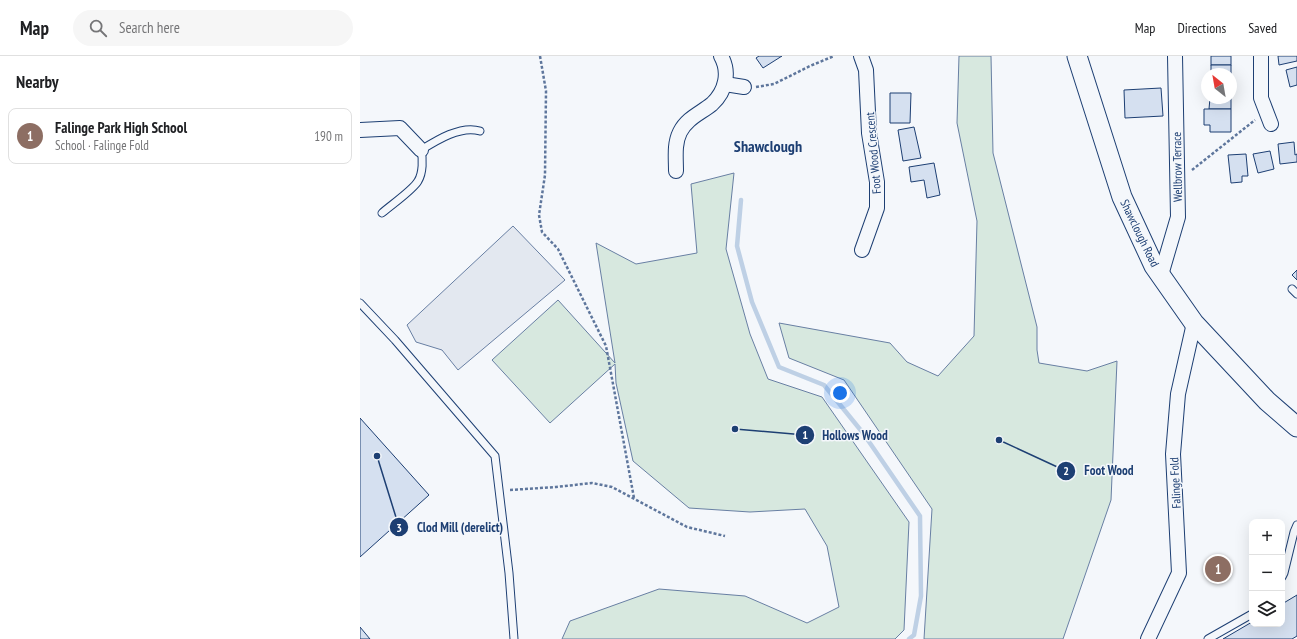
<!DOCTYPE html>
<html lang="en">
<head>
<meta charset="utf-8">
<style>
  body { margin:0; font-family:"PT Sans Narrow",sans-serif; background:#f6f6f6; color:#202124 }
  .controls { position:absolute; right:12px; bottom:12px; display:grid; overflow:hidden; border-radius:8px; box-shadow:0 4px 16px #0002 }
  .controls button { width:36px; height:36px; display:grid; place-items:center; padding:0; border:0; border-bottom:1px solid #e0e0e0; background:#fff; color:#202124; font:20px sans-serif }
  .compass { position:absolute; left:841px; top:12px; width:36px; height:36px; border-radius:50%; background:#fff; box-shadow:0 4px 16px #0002; rotate:329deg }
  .you { position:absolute; left:480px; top:337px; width:14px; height:14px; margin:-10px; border:3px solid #fff; border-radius:50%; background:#1a73e8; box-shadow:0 0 0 6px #1a73e833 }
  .badge { display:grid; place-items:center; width:26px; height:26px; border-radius:50%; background:#c62828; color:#fff; font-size:13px; font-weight:700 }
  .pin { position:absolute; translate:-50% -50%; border:2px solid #fff; box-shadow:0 1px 4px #0006 }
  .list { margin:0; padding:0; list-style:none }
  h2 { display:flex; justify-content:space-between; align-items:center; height:52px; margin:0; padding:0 16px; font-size:17px }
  h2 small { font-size:13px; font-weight:400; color:#757577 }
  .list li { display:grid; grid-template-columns:26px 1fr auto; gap:12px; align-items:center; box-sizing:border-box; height:56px; margin:0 8px 8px; padding:0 8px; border:1px solid #e0e0e0; border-radius:8px }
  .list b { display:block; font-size:15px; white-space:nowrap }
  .list p { margin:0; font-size:13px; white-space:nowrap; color:#757577 }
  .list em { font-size:13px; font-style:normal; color:#757577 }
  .icon { flex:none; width:22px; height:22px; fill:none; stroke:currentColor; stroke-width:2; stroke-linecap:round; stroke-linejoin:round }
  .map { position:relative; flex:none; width:937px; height:583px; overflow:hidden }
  header { display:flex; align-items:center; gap:24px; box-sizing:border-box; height:56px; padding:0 20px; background:#fff; border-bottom:1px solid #e0e0e0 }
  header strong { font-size:19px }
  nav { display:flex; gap:22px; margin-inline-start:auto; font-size:14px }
  .search { width:280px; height:36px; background:#f6f6f6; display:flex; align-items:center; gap:10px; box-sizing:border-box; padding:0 14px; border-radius:22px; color:#757577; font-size:15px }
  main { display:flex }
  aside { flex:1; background:#fff }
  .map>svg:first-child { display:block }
  .green { fill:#d7e8df; stroke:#687fa3 }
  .parking { fill:#e3e8f0; stroke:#687fa3 }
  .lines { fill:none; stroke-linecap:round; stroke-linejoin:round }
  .stream { stroke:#bed0e5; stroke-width:4.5 }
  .building { fill:#d5e0f0; stroke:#1d3f73 }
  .service-casing { stroke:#1d3f73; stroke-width:9 }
  .minor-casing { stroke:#1d3f73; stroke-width:16 }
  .secondary-casing { stroke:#1d3f73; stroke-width:21 }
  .path { stroke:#5e769c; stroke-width:2.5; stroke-dasharray:3 2; stroke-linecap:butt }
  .service { stroke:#f4f7fb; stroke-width:7 }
  .minor { stroke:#f4f7fb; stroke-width:14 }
  .secondary { stroke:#f4f7fb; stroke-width:19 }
  .labels { text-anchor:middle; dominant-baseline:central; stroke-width:3; stroke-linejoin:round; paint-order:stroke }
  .street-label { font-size:12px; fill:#1d3f73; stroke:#f4f7fb }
  .district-label { font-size:16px; font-weight:bold; fill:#1d3f73; stroke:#f4f7fb }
  .leader { fill:none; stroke:#1d3f73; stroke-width:1.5 }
  .callout-dot { fill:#1d3f73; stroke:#f4f7fb; stroke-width:1.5 }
  .mark-label { font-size:12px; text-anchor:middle; font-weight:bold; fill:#fff }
  .callout-label { font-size:13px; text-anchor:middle; font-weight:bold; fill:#1d3f73; stroke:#f4f7fb; stroke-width:3; stroke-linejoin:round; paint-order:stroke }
</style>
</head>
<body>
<header>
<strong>Map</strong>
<div class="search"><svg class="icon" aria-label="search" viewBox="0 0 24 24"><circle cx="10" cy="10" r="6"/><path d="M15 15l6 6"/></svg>Search here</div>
<nav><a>Map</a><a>Directions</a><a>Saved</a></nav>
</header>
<main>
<aside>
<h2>Nearby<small></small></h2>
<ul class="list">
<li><span class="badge" style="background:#8d6e63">1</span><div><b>Falinge Park High School</b><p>School · Falinge Fold</p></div><em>190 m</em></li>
</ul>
</aside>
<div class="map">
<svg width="937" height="583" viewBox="0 0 937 583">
  <rect width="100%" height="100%" fill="#f4f7fb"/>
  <g class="green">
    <polygon points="599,0 631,0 633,97 677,271 677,294 679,307 727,315 757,305 751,444 703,583 564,583 572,453 484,324 429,302 419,267 530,287 547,306 578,320 614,280 617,165 597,67"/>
    <polygon points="374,117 366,193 390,278 408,323 462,341 549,466 544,574 535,583 202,583 210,565 299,533 385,540 447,567 479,551 467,490 445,453 390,456 329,452 273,405 256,327 255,308 190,367 132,304 198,244 255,307 236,187 276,208 337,197 331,128"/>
  </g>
  <polygon class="parking" points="153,170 205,224 98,314 82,294 56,286 47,269"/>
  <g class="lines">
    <polyline class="stream" points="381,144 377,190 392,246 419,311 464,329 503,377 560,460 561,540 554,579 549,583"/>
  </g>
  <g class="building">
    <polygon points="399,0 422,0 403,12 396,2"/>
    <rect x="851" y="0" width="20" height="9"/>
    <polygon points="918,0 937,0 937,5 919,9"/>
    <polygon points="851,9 871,9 871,25 871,18 851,18"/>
    <polygon points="937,11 937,29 930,31 926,14"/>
    <polygon points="801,32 803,60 765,62 764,34"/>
    <polygon points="530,37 551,37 550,67 530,67"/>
    <polygon points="871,37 871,53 849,53 850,42 871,42"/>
    <polygon points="844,53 871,53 871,76 850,76 850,69 844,69"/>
    <polygon points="554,71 561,102 543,105 538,74"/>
    <polygon points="934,86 935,99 937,98 937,106 920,108 918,88"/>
    <polygon points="910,95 914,113 898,117 893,98"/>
    <polygon points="886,98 888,120 882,120 882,126 871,127 868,99"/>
    <polygon points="574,107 580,139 567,142 564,124 551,126 549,111"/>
    <polygon points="937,214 937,224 932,219"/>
    <polygon points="0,362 69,439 0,501"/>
    <polygon points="937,539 937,580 932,583 863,583 892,566 892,568 922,568 922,548"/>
    <polygon points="0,571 10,583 0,583"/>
  </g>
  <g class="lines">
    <g class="service-casing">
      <g id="service">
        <path d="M22,157C31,149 53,134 58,125C63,117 63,103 61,94C77,84 101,69 120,75"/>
        <polyline points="932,233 937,238"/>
        <polyline points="0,247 35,284 135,400 149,517 154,583"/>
        <polyline points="922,521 924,517 934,476 937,469"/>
        <polyline points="848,583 892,558"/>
      </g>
    </g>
    <g class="minor-casing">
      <g id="minor">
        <polyline points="501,0 506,14 509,77 517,126 517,152 502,194"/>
        <polyline points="901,0 901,42 911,68"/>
        <polyline points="365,28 384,31"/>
        <polyline points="0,74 40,72 61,94"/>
        <path d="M316,115C316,102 314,88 320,76C327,62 341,57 352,48C366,35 370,16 361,0"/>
        <polyline points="801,219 818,161 815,0"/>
        <polyline points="788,583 819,517 813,398 818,338 834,267"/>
      </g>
    </g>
    <g class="secondary-casing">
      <polyline id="secondary" points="717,0 762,141 794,210 834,267 907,345 937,371"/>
    </g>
    <g class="path">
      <polyline points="180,0 186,35 185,119 179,159 182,176 198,193 246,290 274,442"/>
      <polyline points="396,31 414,28 450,10 474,0"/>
      <polyline points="832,114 895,64"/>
      <polyline points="150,434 196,431 232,427 252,431 327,471 365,480"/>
    </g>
    <use href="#service" class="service"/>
    <use href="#minor" class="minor"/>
    <use href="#secondary" class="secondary"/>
  </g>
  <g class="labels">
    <g class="street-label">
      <text transform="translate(513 97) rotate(-95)">Foot Wood Crescent</text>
      <text transform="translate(817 111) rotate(-91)">Wellbrow Terrace</text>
      <text transform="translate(780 177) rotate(64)">Shawclough Road</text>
      <text transform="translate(815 427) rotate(-93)">Falinge Fold</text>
    </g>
    <g class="district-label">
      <text x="408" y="90">Shawclough</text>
    </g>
  </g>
  <path class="leader" d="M375 373L445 379M639 384L706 415M17 400L39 471"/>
  <g class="callout-dot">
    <circle cx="375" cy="373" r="4"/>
    <circle cx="639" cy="384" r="4"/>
    <circle cx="17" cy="400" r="4"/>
    <circle cx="445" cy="379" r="10"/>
    <circle cx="706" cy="415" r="10"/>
    <circle cx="39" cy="471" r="10"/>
  </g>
  <g class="mark-label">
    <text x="445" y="383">1</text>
    <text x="706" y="419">2</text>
    <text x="39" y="476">3</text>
  </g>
  <g class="callout-label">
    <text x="495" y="384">Hollows Wood</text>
    <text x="749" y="419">Foot Wood</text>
    <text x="100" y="476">Clod Mill (derelict)</text>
  </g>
</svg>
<div class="controls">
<button>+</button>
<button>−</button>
<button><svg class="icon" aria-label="layers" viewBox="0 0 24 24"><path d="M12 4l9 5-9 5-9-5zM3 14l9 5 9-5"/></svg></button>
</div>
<svg class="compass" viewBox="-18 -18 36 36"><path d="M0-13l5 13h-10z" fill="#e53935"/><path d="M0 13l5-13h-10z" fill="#757577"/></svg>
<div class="you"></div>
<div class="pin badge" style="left:858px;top:513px;background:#8d6e63">1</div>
</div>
</main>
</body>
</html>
